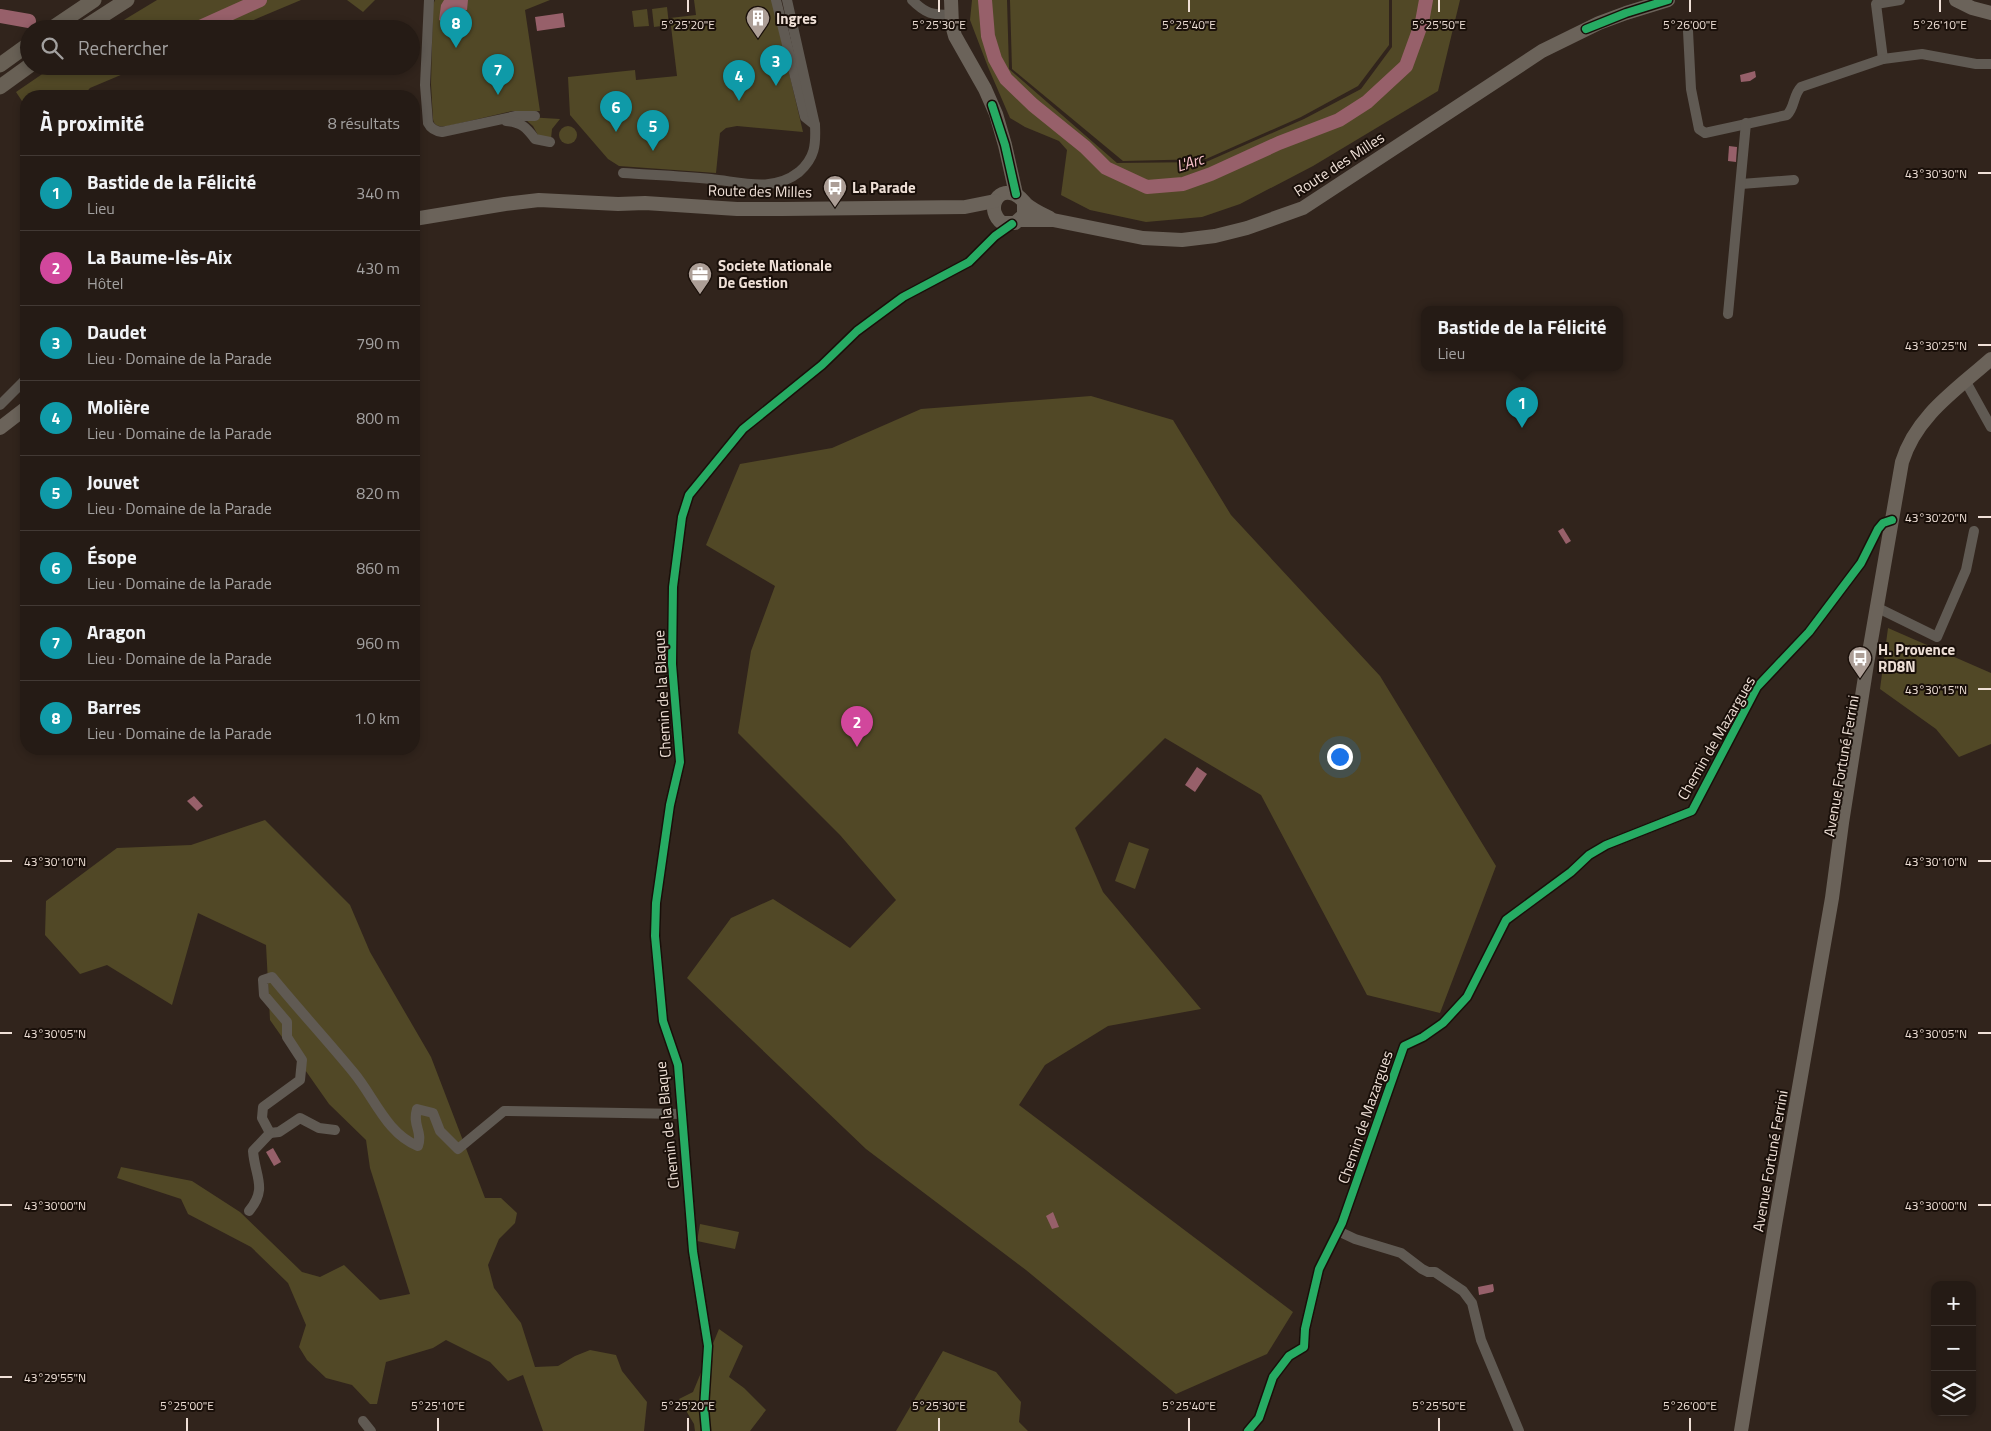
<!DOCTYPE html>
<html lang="fr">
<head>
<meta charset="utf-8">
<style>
  body { margin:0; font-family:"Titillium Web",sans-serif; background:#2d241e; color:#f1f3f6 }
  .controls { position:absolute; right:15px; bottom:15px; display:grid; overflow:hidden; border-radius:10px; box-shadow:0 2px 8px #0003 }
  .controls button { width:45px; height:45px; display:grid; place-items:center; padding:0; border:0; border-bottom:1px solid #423934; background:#251b15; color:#f1f3f6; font:25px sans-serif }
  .you { position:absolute; left:1339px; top:756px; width:18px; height:18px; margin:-12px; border:4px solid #fff; border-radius:50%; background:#1a73e8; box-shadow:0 0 0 8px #1a73e833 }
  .badge { display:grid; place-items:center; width:32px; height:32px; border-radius:50%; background:#ac9e96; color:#fff; font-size:16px; font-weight:700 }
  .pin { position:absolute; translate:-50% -41px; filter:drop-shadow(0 1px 2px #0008) }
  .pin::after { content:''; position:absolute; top:26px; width:18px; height:15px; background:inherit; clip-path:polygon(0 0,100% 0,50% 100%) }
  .popup { position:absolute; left:1421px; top:306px; width:202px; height:65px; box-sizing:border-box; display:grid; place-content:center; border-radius:10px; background:#251b15; filter:drop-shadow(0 1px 4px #0005); font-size:16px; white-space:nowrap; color:#a3a1a0 }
  .popup b { font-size:19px; color:#f1f3f6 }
  .popup::after { content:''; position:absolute; left:50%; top:100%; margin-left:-10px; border:10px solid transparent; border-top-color:#251b15 }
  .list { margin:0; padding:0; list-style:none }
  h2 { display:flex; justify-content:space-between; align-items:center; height:65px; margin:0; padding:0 20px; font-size:21px }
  h2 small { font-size:16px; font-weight:400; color:#a3a1a0 }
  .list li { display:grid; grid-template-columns:32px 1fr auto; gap:15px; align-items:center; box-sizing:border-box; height:75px; padding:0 20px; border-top:1px solid #423934 }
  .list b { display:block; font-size:19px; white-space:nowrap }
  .list p { margin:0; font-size:16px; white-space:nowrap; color:#a3a1a0 }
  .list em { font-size:16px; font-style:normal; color:#a3a1a0 }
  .icon { flex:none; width:28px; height:28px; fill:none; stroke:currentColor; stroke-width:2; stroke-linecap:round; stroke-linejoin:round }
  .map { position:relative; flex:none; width:1991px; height:1431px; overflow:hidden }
  .search { position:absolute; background:#251b15; box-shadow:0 2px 8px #0003; left:20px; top:20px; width:400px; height:55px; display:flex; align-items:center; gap:12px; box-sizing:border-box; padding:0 18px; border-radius:28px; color:#a3a1a0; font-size:19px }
  .panel { position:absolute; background:#251b15; box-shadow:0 2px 8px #0003; left:20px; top:90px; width:400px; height:665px; border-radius:20px }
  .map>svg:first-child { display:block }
  .green { fill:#514826 }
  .water { fill:#97606a }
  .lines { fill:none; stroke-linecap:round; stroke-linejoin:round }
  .river { stroke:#97606a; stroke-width:14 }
  .minor { stroke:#605a53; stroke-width:10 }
  .major { stroke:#6b635a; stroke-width:14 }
  .highway { stroke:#686055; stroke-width:15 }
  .cycleway-casing { stroke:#190f09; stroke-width:11 }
  .cycleway { stroke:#26ab63; stroke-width:8 }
  .ticks { fill:none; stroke:#efe0d7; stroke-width:2 }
  .labels { text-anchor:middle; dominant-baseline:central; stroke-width:4; stroke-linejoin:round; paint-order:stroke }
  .poi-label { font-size:15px; font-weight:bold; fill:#efe0d7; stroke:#190f09; text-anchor:start }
  .street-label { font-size:15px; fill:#efe0d7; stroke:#190f09 }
  .water-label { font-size:16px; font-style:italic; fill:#f7c0ca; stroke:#190f09 }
  .ticks-label { font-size:12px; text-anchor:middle; fill:#efe0d7; stroke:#190f09; stroke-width:4; stroke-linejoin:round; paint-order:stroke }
</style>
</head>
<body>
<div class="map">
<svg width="1991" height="1431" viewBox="0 0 1991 1431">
  <rect width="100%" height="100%" fill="#31241c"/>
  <g class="green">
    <polygon points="157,0 301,0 232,29 109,29"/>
    <polygon points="347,0 375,0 363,12"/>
    <path d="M435,0H550L525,10L540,111H512L448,126C442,127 434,127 433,119L431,84L433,5Z"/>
    <polygon points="694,0 772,0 803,132 737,126 726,128 720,133 716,173 619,166 608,159 570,115 568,77 635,70 636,80 677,76 670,18 696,15"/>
    <polygon points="972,0 1007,0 1009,69 1117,163 1206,162 1304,119 1361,89 1392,47 1392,0 1460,0 1438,91 1313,166 1240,204 1202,217 1146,222 1090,210 1061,195 1067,150 1059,141 1025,127 1010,118 988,67 970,20"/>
    <polygon points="1010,0 1389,0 1389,45 1358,86 1301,117 1206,159 1123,161 1012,69"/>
    <polygon points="667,7 669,25 654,27 652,9"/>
    <polygon points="647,9 649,26 634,27 632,11"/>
    <polygon points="54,66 142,66 90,88 83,96 26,96 26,107 16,92"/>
    <polygon points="527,117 560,119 552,129 551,139 539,137 533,126 526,120"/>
    <circle cx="568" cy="135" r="9"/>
    <polygon points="1091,396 1173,420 1231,515 1380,676 1496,866 1440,1013 1367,995 1261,795 1165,738 1075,828 1103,892 1201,1009 1108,1026 1045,1065 1019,1105 1293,1312 1267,1354 1176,1394 1026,1270 866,1149 687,978 731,918 773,899 850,948 896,900 840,835 738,733 751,651 775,586 706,545 740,464 832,448 921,409"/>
    <polygon points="1888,628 1991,673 1991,744 1959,757 1936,729 1880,689"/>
    <polygon points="265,820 350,905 370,952 431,1057 485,1198 501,1198 517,1213 515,1223 499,1239 488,1265 494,1288 521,1323 535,1367 558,1366 575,1356 590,1350 616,1355 622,1371 647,1402 644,1431 543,1431 523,1375 508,1381 490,1362 446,1340 433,1348 386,1362 377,1404 370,1404 352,1385 326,1378 307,1360 299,1347 306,1325 288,1283 251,1247 188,1214 181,1199 117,1178 121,1167 192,1181 240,1212 302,1272 320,1277 344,1265 380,1300 410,1294 370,1168 366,1140 329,1104 270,1020 266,945 198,913 172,1005 107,965 80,974 45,935 46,901 117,848 191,845"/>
    <polygon points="1129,842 1149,849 1135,889 1115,881"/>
    <polygon points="700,1224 739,1232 735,1249 697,1241"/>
    <polygon points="719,1329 743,1346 729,1377 744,1388 766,1410 750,1431 695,1431 694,1424 679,1399 693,1392"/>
    <polygon points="943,1351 996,1372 1021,1402 1019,1422 1028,1431 896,1431"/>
  </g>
  <g class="water">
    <polygon points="444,0 468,0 467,10 461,11 461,16 455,24 446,23 439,20 441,5"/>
    <polygon points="563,13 565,27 537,31 535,17"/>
    <polygon points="1755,71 1756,77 1750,81 1741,82 1740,75"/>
    <polygon points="1729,146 1737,147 1736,162 1728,161"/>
    <polygon points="1563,528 1571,541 1566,544 1558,531"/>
    <polygon points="1197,767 1207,774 1195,792 1185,785"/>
    <polygon points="194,796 203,806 197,811 187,801"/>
    <polygon points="273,1148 281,1162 274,1166 266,1152"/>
    <polygon points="1053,1212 1059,1227 1052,1229 1046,1216"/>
    <polygon points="1493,1284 1494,1290 1493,1292 1479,1295 1478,1287"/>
  </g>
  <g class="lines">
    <g class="river">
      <polyline points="985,0 988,36 995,59 1006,79 1033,105 1085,147 1106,168 1147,187 1183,184 1211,174 1279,143 1339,120 1367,102 1406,66 1422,22 1426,0"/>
      <polyline points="0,16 29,21"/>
      <polyline points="196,29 260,0"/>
    </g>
    <g class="minor">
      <path d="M429,0L425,85L428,123C431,129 435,131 442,132L516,116H535"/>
      <polyline points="776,0 805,117 815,125"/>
      <path d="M912,0C926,14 932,15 952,15"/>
      <polyline points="1900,0 1876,4 1883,59 1922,54 1976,64 1991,64"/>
      <path d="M1688,31L1691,89L1699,129L1705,133L1787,115C1795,107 1793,95 1801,87L1883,59"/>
      <polyline points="207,96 215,96"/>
      <path d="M506,121C521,122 526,127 535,139L550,142"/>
      <path d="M623,173C653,175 682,176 711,179C741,182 773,193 799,172C815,158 816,145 815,125L787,0"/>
      <polyline points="1741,184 1794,180"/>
      <polyline points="1728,314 1746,123"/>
      <polyline points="1966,382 1991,427"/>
      <polyline points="0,405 26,379"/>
      <polyline points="1878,608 1937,637 1966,570 1974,531"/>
      <path d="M335,1130L319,1128L300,1118L279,1132L270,1133L262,1118L263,1107L300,1080L302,1060L287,1037V1022L264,995L263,980L272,977C299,1010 327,1040 354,1073C374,1097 387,1134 418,1146C423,1131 412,1126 417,1109L433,1113L440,1131L458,1149L504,1111L682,1114"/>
      <path d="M249,1211C268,1188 255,1177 253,1151L270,1133"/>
      <polyline points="1338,1231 1355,1239 1401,1253 1422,1269 1428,1272 1435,1272 1463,1291 1472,1303 1481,1340 1519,1431"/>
      <polyline points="363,1421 371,1431"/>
      <polyline points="706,1431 704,1408 708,1346 693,1251 678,1065 663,1021 655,936 656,903 670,805 680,762 672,664 673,587 682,517 689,495 743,429 822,365 857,331 903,297 969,262 995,236 1012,224"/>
      <polyline points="1248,1431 1259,1418 1273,1377 1289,1356 1304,1347 1305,1329 1319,1269 1342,1223 1404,1046 1423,1037 1443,1023 1467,997 1506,920 1571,872 1589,855 1606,845 1692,811 1757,687 1809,632 1861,563 1878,529 1883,523 1892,520"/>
    </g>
    <g class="major">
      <polyline points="951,0 952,25 955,36 985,89 996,114 1005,145 1016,194"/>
      <polyline points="1956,0 1972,8 1991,13"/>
      <path d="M1024,203V215L1015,223H1002C986,211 996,187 1014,194C1020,196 1022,200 1026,204C1033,210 1042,214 1050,218"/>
      <polyline points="414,219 505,204 539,200 618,204 645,203 737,209 783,209 965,207 995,201"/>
      <polyline points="1020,220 1053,220 1143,238 1182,240 1215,236 1247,228 1303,208 1542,51 1599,23 1626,13 1668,0"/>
      <polyline points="0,428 26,408"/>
      <path d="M1741,1431L1775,1225L1832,898L1842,823L1867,664L1902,462C1916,416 1956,390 1991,359"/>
    </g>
    <g class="highway">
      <polyline points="51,29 94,0"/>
      <polyline points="82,29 127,0"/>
      <polyline points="0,65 29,44"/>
      <polyline points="0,87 29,66"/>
    </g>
    <g class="cycleway-casing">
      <g id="cycleway">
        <polyline points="1586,29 1626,13 1668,0"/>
        <polyline points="992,105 1005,145 1016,194"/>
        <polyline points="706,1431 704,1408 708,1346 693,1251 678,1065 663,1021 655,936 656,903 670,805 680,762 672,664 673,587 682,517 689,495 743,429 822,365 857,331 903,297 969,262 995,236 1012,224"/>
        <polyline points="1248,1431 1259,1418 1273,1377 1289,1356 1304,1347 1305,1329 1319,1269 1342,1223 1404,1046 1423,1037 1443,1023 1467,997 1506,920 1571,872 1589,855 1606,845 1692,811 1757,687 1809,632 1861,563 1878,529 1883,523 1892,520"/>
      </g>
    </g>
    <use href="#cycleway" class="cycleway"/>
  </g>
  <path class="ticks" d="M688,0V12M939,0V12M1189,0V12M1439,0V12M1690,0V12M1940,0V12M1978,173H1991M1978,345H1991M1978,517H1991M1978,689H1991M0,861H12M1978,861H1991M0,1033H12M1978,1033H1991M0,1205H12M1978,1205H1991M0,1377H12M187,1418V1431M438,1418V1431M688,1418V1431M939,1418V1431M1189,1418V1431M1439,1418V1431M1690,1418V1431"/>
  <defs>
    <g id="building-pin" transform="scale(1.25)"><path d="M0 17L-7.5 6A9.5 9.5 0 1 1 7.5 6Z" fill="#ac9e96" stroke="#190f09"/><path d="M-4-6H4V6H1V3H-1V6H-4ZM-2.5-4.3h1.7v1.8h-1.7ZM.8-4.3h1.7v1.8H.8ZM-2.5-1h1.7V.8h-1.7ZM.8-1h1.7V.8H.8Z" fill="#fff"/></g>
    <g id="bus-pin" transform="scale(1.25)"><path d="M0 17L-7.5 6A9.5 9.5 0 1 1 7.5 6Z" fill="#ac9e96" stroke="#190f09"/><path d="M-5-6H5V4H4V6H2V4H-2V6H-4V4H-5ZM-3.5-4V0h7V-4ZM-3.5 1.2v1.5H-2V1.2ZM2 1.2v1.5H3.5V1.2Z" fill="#fff"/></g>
    <g id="office-pin" transform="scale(1.25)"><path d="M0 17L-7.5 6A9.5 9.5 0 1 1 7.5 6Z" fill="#ac9e96" stroke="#190f09"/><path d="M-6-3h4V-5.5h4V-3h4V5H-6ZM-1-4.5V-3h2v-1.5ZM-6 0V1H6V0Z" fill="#fff"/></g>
  </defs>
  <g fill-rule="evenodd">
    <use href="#building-pin" x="758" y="18"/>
    <use href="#bus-pin" x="835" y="187"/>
    <use href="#office-pin" x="700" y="274"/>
    <use href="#bus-pin" x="1860" y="658"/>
  </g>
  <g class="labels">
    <g class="poi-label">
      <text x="776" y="18">Ingres</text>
      <text x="852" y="187">La Parade</text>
      <text x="718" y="265">Societe Nationale<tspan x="718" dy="17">De Gestion</tspan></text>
      <text x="1878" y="649">H. Provence<tspan x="1878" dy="17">RD8N</tspan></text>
    </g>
    <g class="street-label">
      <text transform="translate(1339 164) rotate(-33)">Route des Milles</text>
      <text transform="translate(760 191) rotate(1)">Route des Milles</text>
      <text transform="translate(662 694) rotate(-93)">Chemin de la Blaque</text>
      <text transform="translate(1716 738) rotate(-60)">Chemin de Mazargues</text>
      <text transform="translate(1841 766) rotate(-80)">Avenue Fortuné Ferrini</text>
      <text transform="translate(1365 1117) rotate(-71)">Chemin de Mazargues</text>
      <text transform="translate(667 1125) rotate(-96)">Chemin de la Blaque</text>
      <text transform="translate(1770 1161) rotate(-80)">Avenue Fortuné Ferrini</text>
    </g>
    <g class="water-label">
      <text transform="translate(1190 162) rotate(-17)">L'Arc</text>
    </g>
  </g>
  <g class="ticks-label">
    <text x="688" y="29">5°25'20"E</text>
    <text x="939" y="29">5°25'30"E</text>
    <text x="1189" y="29">5°25'40"E</text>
    <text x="1439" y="29">5°25'50"E</text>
    <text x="1690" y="29">5°26'00"E</text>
    <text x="1940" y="29">5°26'10"E</text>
    <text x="1936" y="178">43°30'30"N</text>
    <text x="1936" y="350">43°30'25"N</text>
    <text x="1936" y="522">43°30'20"N</text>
    <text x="1936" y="694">43°30'15"N</text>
    <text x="55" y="866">43°30'10"N</text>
    <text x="1936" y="866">43°30'10"N</text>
    <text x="55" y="1038">43°30'05"N</text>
    <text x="1936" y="1038">43°30'05"N</text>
    <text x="55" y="1210">43°30'00"N</text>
    <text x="1936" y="1210">43°30'00"N</text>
    <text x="55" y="1382">43°29'55"N</text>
    <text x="187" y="1410">5°25'00"E</text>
    <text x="438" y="1410">5°25'10"E</text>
    <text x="688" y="1410">5°25'20"E</text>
    <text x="939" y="1410">5°25'30"E</text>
    <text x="1189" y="1410">5°25'40"E</text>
    <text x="1439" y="1410">5°25'50"E</text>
    <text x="1690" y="1410">5°26'00"E</text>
  </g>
</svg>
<div class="controls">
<button>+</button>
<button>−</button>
<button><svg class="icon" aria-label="layers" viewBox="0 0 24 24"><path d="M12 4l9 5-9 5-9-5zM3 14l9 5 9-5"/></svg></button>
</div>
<div class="you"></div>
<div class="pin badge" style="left:1522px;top:428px;background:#0f9aa8">1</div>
<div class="popup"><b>Bastide de la Félicité</b>Lieu</div>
<div class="pin badge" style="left:857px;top:747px;background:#d1479c">2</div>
<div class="pin badge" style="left:776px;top:86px;background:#0f9aa8">3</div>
<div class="pin badge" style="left:739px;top:101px;background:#0f9aa8">4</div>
<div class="pin badge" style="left:653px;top:151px;background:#0f9aa8">5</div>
<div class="pin badge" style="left:616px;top:132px;background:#0f9aa8">6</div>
<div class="pin badge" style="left:498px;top:95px;background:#0f9aa8">7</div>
<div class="pin badge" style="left:456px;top:48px;background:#0f9aa8">8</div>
<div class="search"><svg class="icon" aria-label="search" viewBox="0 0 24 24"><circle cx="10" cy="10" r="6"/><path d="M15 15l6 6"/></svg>Rechercher</div>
<section class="panel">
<h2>À proximité<small>8 résultats</small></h2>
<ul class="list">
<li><span class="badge" style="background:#0f9aa8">1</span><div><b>Bastide de la Félicité</b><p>Lieu</p></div><em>340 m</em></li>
<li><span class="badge" style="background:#d1479c">2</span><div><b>La Baume-lès-Aix</b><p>Hôtel</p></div><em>430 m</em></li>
<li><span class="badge" style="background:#0f9aa8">3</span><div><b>Daudet</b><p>Lieu · Domaine de la Parade</p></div><em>790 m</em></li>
<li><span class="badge" style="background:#0f9aa8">4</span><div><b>Molière</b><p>Lieu · Domaine de la Parade</p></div><em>800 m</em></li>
<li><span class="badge" style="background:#0f9aa8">5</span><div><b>Jouvet</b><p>Lieu · Domaine de la Parade</p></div><em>820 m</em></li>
<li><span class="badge" style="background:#0f9aa8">6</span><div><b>Ésope</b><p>Lieu · Domaine de la Parade</p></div><em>860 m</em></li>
<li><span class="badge" style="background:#0f9aa8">7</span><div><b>Aragon</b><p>Lieu · Domaine de la Parade</p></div><em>960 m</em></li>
<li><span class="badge" style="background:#0f9aa8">8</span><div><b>Barres</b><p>Lieu · Domaine de la Parade</p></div><em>1.0 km</em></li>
</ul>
</section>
</div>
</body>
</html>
